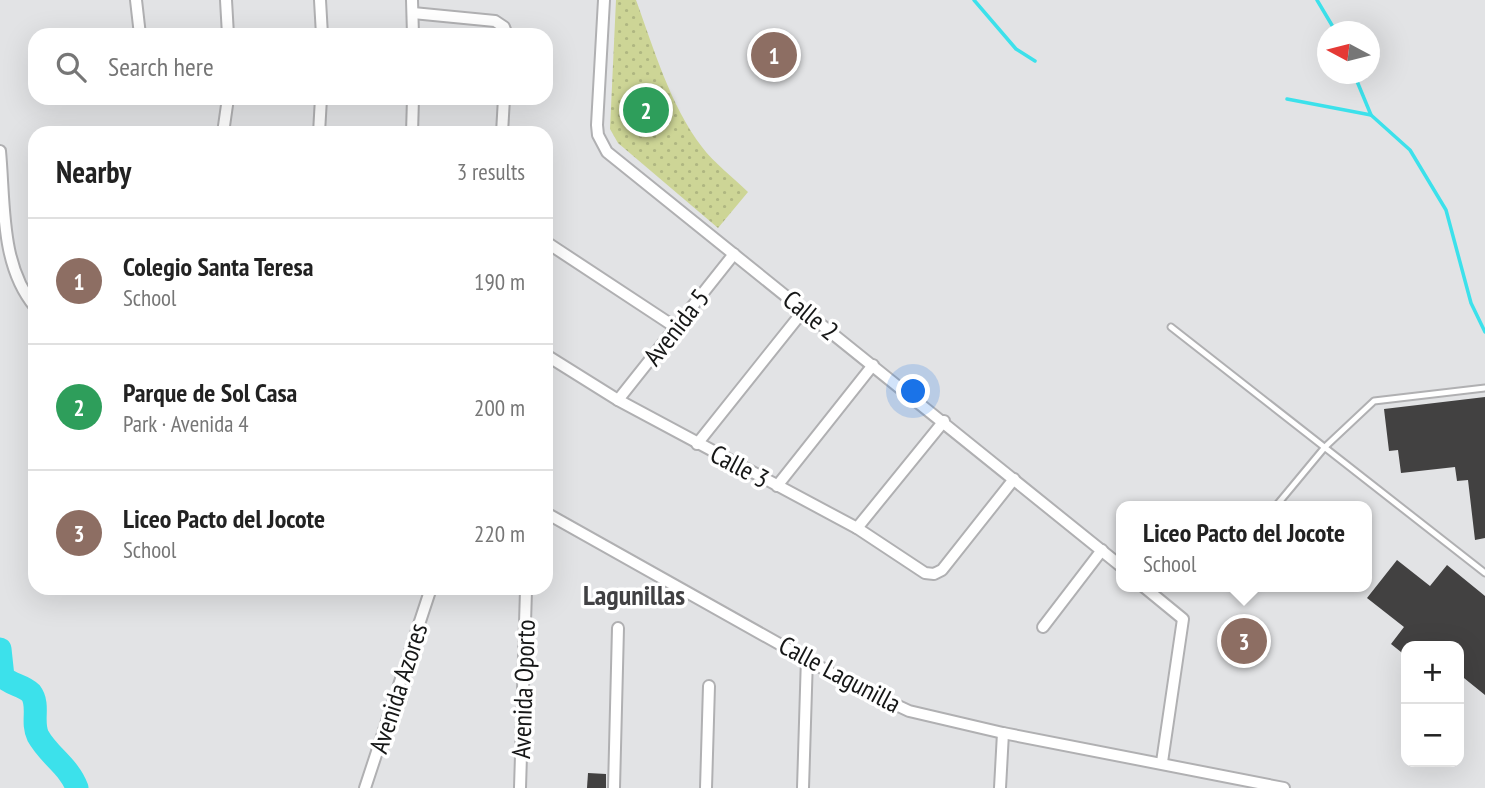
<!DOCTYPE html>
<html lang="en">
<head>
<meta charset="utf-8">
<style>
  body { margin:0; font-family:"PT Sans Narrow",sans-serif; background:#f2f2f2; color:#222 }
  .controls { position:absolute; right:21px; bottom:21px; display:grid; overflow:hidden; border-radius:14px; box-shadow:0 7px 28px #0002 }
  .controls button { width:63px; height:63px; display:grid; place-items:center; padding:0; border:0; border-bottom:2px solid #e0e0e0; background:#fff; color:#222; font:35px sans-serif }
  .compass { position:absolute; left:1317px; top:21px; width:63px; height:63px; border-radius:50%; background:#fff; box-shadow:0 7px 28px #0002; rotate:277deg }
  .you { position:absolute; left:914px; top:392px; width:24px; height:24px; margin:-18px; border:5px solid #fff; border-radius:50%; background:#1a73e8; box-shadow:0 0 0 10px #1a73e833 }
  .badge { display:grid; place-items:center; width:46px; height:46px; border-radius:50%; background:#3455c6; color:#fff; font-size:23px; font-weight:700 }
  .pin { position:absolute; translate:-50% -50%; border:4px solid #fff; box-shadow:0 2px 7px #0006 }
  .popup { position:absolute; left:1116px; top:501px; width:256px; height:91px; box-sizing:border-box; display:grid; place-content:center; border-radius:14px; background:#fff; filter:drop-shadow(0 2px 5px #0005); font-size:23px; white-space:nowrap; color:#767676 }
  .popup b { font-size:26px; color:#222 }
  .popup::after { content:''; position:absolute; left:50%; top:100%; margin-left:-14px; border:14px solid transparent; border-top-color:#fff }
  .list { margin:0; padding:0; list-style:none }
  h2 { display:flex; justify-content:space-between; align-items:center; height:91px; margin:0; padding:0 28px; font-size:30px }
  h2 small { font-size:23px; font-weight:400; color:#767676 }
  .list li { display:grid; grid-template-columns:46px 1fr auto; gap:21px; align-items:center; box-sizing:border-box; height:126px; padding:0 28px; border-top:2px solid #e0e0e0 }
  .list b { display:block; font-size:26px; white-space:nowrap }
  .list p { margin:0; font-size:23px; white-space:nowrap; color:#767676 }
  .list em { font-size:23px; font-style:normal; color:#767676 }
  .icon { flex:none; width:38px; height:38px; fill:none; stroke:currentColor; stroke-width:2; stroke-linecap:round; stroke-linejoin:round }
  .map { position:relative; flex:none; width:1485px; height:788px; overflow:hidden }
  .search { position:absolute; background:#fff; box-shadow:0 7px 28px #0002; left:28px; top:28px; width:525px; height:77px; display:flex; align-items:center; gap:18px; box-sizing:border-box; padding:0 24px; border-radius:21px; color:#767676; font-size:26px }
  .panel { position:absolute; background:#fff; box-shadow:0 7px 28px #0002; left:28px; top:126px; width:525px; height:469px; border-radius:21px }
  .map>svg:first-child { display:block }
  .grass { fill:url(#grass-dots) }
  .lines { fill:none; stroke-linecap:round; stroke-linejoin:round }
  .stream { stroke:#3ce1eb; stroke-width:3.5 }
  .river { stroke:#3ce1eb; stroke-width:23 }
  .building { fill:#424141 }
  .service-casing { stroke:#b0b0b2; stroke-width:9 }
  .minor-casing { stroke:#b0b0b2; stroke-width:14 }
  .service { stroke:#fff; stroke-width:5 }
  .minor { stroke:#fff; stroke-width:10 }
  .labels { text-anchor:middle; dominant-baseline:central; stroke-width:7; stroke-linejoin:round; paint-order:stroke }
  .street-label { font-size:26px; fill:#161717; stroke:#fff }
  .neighbourhood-label { font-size:28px; font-weight:bold; fill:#414143; stroke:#fff }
</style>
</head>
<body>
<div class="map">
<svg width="1485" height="788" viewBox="0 0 1485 788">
  <defs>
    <pattern id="grass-dots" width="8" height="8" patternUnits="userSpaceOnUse" patternTransform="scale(1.75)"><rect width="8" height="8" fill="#cdd596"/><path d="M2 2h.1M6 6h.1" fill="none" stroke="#afb681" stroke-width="1.8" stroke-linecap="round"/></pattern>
  </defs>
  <rect width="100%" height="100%" fill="#e2e3e5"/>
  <path class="grass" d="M616,0H636C654,49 670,105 702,147C714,163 733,177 748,192L718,228L618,143L610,129Z"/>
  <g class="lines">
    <g class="stream">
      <polyline points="974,0 1016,49 1035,61"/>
      <polyline points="1317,0 1336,32"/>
      <polyline points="1354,74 1371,115"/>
      <polyline points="1287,99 1371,115 1410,150 1446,210 1471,303 1485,332"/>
    </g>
    <path class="river" d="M0,649L3,677C11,685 23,685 31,693C40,705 31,722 38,736C49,756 69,766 77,788"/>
  </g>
  <g class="building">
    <polygon points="1485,397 1485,538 1475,540 1468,480 1457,481 1455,467 1401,473 1398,450 1389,451 1384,409"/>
    <polygon points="1397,560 1430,586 1447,565 1485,596 1485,695 1459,674 1459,646 1406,646 1406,656 1391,644 1404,627 1367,598"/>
    <polygon points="588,773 606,774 606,788 587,788"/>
  </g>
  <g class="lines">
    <g class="service-casing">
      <g id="service">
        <polyline points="1171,327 1485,573"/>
        <polyline points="1276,506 1325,447 1374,401 1485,388"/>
      </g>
    </g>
    <g class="minor-casing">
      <g id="minor">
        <polyline points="136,0 140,35"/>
        <polyline points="226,0 228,35"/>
        <polyline points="320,0 322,35"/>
        <polyline points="412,0 413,35"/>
        <polyline points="604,0 597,125 598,135 607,152 1122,567"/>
        <polyline points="413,13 495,21 504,27 507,35"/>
        <polyline points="223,133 228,98"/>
        <polyline points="319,133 321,98"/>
        <polyline points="412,133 413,98"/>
        <polyline points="502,133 504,98"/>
        <path d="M0,151C5,204 0,265 35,307"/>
        <polyline points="546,242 675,327"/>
        <polyline points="546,355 618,400 857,528 925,573 934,574 942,570 1014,479"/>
        <polyline points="618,400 734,254"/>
        <polyline points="697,444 804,310"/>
        <polyline points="777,486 873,365"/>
        <polyline points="546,513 847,682 909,711 1003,733 1284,788"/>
        <polyline points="857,528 944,421"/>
        <polyline points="1144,587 1183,619 1162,762"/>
        <polyline points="1043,627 1102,550"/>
        <polyline points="365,788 431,588"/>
        <polyline points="520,788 526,590"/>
        <polyline points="614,788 618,628"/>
        <polyline points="706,788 709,686"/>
        <polyline points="803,788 807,657"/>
        <polyline points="1000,788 1003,733"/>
      </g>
    </g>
    <use href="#service" class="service"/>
    <use href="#minor" class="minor"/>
  </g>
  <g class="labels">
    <g class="street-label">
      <text transform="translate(811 315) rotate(39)">Calle 2</text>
      <text transform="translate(676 327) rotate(-52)">Avenida 5</text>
      <text transform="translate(740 466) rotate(28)">Calle 3</text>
      <text transform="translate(840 674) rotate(28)">Calle Lagunilla</text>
      <text transform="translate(398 688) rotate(-72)">Avenida Azores</text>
      <text transform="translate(523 689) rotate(-88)">Avenida Oporto</text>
    </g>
    <g class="neighbourhood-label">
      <text x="634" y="594">Lagunillas</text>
    </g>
  </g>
</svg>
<div class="controls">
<button>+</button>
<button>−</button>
</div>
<svg class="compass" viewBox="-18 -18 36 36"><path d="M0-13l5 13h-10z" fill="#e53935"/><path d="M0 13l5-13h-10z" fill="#767676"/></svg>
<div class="you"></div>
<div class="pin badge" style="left:774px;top:55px;background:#8d6e63">1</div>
<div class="pin badge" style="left:646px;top:110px;background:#2e9e5b">2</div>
<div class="pin badge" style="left:1244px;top:641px;background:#8d6e63">3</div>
<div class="popup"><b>Liceo Pacto del Jocote</b>School</div>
<div class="search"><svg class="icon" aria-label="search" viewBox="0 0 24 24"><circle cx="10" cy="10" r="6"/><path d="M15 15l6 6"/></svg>Search here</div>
<section class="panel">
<h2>Nearby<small>3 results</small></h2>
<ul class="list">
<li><span class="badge" style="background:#8d6e63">1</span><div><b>Colegio Santa Teresa</b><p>School</p></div><em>190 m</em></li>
<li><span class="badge" style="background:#2e9e5b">2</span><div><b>Parque de Sol Casa</b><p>Park · Avenida 4</p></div><em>200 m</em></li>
<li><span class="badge" style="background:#8d6e63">3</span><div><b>Liceo Pacto del Jocote</b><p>School</p></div><em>220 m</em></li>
</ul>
</section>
</div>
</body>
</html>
